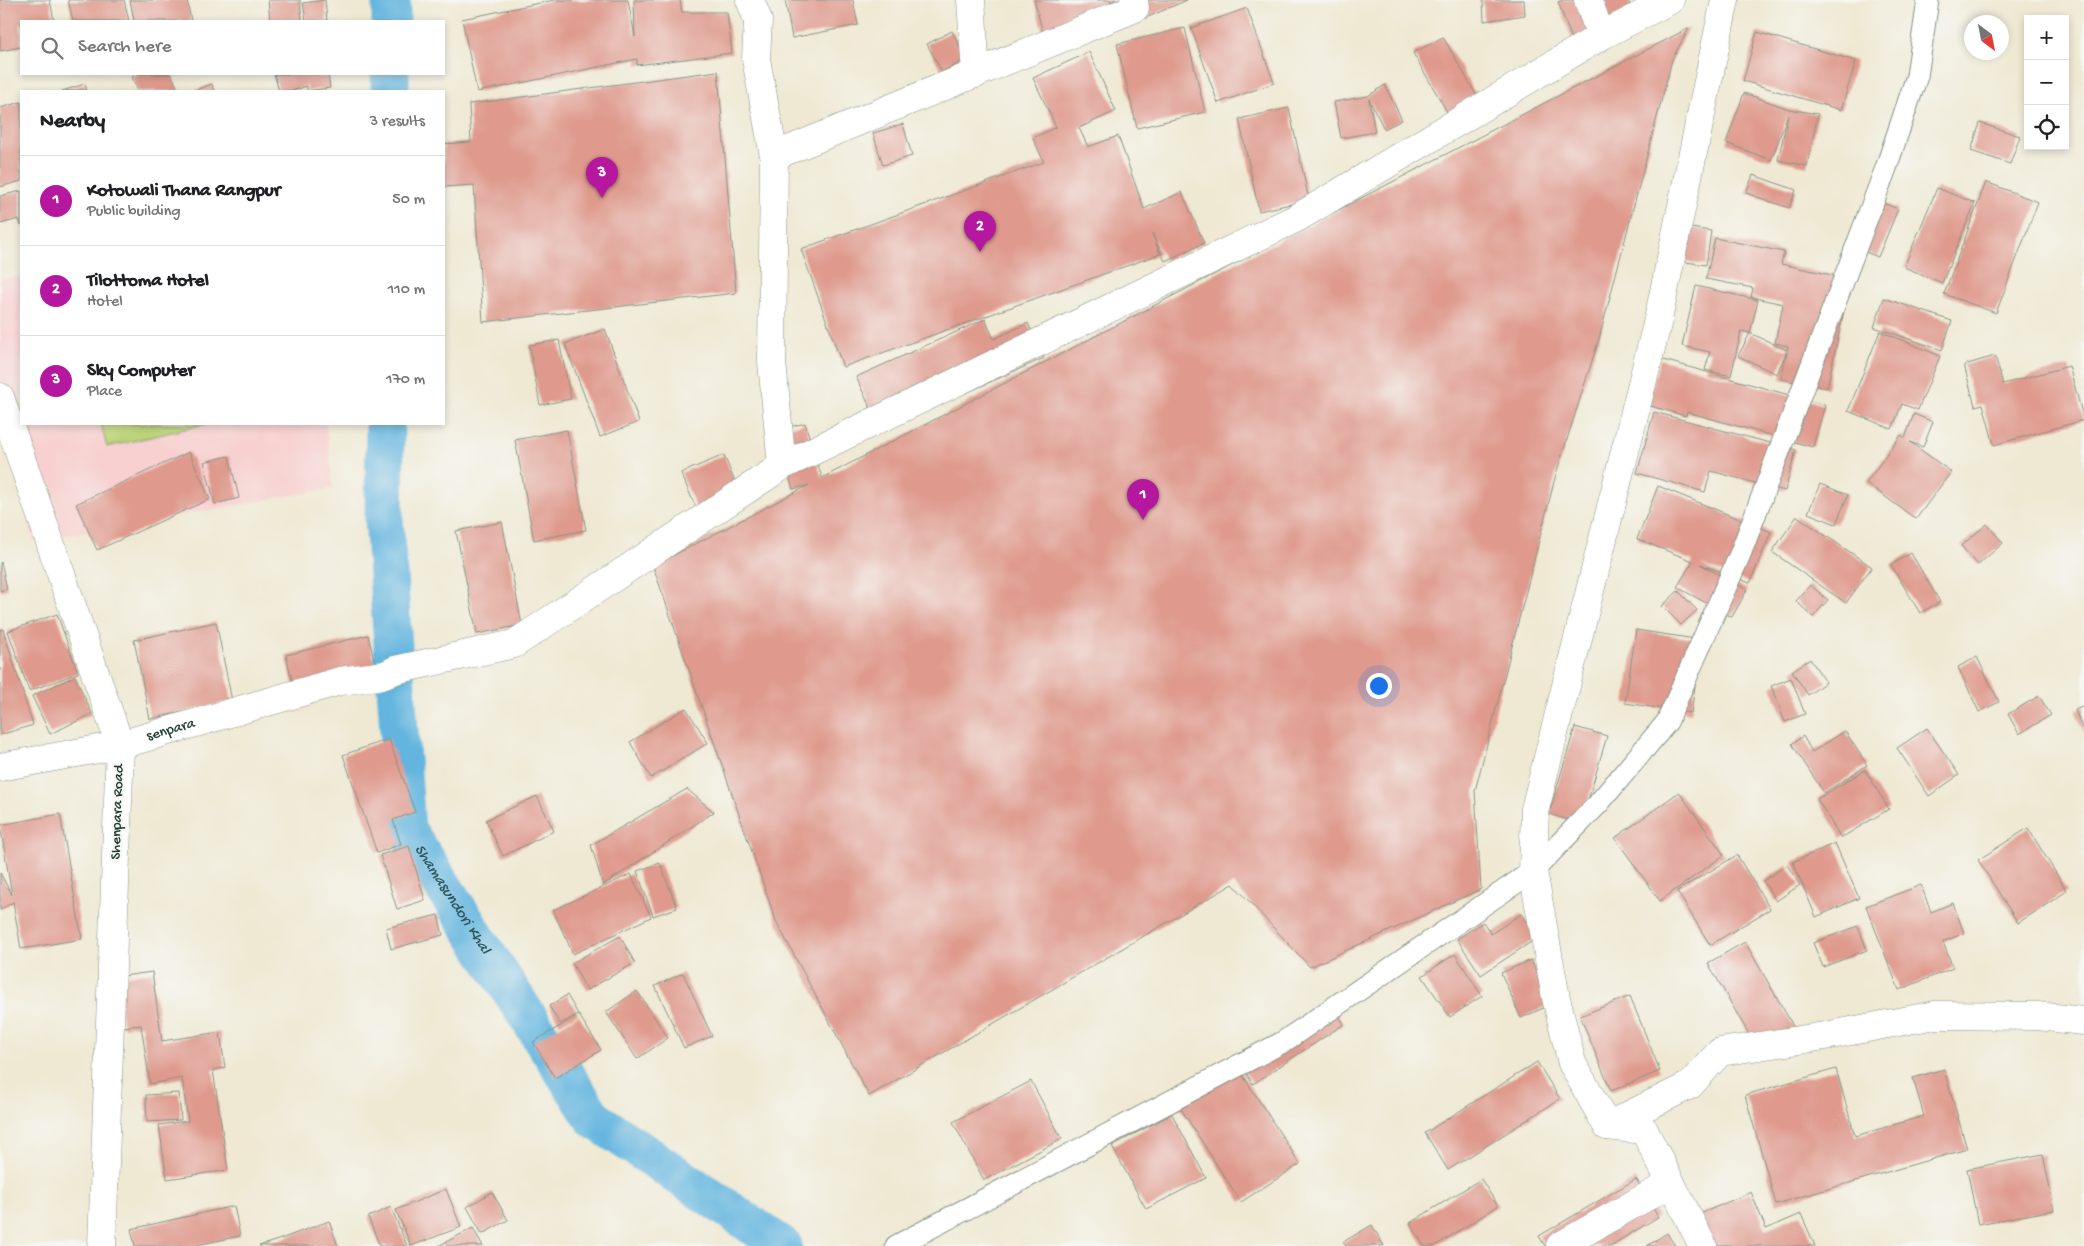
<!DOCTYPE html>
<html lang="en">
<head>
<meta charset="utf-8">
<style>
  body { margin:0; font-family:"Gochi Hand",sans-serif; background:#f6f6f6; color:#202124 }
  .controls { position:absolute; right:15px; top:15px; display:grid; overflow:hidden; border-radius:0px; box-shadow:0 2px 8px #0003 }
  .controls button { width:45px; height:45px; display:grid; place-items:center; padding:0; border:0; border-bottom:1px solid #e0e0e0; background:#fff; color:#202124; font:25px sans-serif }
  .compass { position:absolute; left:1964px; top:15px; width:45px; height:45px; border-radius:50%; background:#fff; box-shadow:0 2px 8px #0003; rotate:148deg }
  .you { position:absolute; left:1378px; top:685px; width:18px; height:18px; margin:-12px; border:4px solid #fff; border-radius:50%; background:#1a73e8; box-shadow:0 0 0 8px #1a73e833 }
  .badge { display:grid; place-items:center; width:32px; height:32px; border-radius:50%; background:#b5179e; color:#fff; font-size:16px; font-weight:700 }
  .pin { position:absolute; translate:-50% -41px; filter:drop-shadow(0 1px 2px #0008) }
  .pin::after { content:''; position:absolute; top:26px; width:18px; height:15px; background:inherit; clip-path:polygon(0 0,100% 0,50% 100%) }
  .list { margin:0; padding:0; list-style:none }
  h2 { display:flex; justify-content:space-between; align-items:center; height:65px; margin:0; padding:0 20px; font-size:21px }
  h2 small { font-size:16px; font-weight:400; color:#757577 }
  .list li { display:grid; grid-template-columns:32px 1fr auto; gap:15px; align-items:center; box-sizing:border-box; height:90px; padding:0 20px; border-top:1px solid #e0e0e0 }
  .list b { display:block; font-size:19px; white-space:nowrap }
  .list p { margin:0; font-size:16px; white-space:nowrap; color:#757577 }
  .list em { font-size:16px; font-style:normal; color:#757577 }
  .icon { flex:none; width:28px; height:28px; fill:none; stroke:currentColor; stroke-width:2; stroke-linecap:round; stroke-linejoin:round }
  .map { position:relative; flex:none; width:2084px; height:1246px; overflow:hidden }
  .search { position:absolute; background:#fff; box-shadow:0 2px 8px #0003; left:20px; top:20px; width:425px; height:55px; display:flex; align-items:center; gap:12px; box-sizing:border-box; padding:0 18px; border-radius:0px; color:#757577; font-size:19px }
  .panel { position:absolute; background:#fff; box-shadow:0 2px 8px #0003; left:20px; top:90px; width:425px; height:335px; border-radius:0px }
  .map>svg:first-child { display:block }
  .built { fill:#f7d0cf }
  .green { fill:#bcd479; stroke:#6e8856 }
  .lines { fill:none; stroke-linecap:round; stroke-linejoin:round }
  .canal { stroke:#63b5df; stroke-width:39 }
  .building { fill:#df9a8d }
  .service-casing { stroke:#879384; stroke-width:23 }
  .minor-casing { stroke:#879384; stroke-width:29 }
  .tertiary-casing { stroke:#879384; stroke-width:29 }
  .service { stroke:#fff; stroke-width:21 }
  .minor { stroke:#fff; stroke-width:28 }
  .tertiary { stroke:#fff; stroke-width:28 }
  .labels { text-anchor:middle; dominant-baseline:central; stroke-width:4; stroke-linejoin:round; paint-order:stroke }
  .street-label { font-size:15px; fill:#1f3d34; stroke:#f6f6f2 }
  .water-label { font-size:16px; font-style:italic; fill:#305b5f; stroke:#f6f6f2 }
</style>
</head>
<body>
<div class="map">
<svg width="2084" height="1246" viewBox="0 0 2084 1246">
  <rect width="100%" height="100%" fill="#f6f6f2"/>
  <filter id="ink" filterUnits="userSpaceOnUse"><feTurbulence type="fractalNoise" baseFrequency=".02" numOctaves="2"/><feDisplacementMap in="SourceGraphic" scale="10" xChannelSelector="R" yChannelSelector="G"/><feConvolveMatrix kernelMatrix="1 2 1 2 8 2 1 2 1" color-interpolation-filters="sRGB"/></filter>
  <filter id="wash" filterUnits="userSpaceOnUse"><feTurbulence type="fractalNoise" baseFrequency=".0096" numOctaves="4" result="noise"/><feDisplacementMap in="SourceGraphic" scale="20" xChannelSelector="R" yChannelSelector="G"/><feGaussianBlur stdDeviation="1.12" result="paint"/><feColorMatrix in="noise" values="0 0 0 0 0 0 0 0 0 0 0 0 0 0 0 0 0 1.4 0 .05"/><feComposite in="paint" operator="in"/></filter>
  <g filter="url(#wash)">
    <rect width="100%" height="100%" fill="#efe9d3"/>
    <polygon class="built" points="21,276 21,424 326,424 333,488 34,541 0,413 0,279"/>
    <polygon class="green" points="101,424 206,424 107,447"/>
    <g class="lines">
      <g class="canal">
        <polyline points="391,21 391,0"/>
        <polyline points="390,91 390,74"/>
        <path id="s1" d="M385,424L384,519L406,829L594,1119L783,1246"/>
      </g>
    </g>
    <g id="blocks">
      <g class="building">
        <polygon points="0,0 50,0 54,21 21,21 21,47 0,51"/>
        <polygon points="68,0 124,0 129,21 73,21"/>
        <polygon points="130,0 187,0 191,21 134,21"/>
        <polygon points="268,0 300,0 302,21 270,21"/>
        <polygon points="325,0 327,21 306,21 303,3"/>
        <polygon points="554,0 628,0 635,37 634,0 680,0 682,12 727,12 732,53 637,65 637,59 477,92 462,19"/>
        <polygon points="785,0 853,0 858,25 792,38"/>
        <polygon points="1034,0 1111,0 1115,15 1044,36"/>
        <polygon points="1113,0 1187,0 1125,27"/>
        <polygon points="1483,0 1524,0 1525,15 1484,21"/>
        <polygon points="1563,0 1628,0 1637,27 1576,50 1558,2"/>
        <polygon points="1247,8 1274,83 1218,103 1191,28"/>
        <polygon points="1185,28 1205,112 1137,128 1117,44"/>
        <polygon points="1689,28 1672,60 1599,339 1556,474 1475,791 1481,889 1310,967 1233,884 869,1096 776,921 653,566 809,485 793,489 775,431 805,423 822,478"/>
        <polygon points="952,31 966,59 942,72 927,44"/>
        <polygon points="1757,32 1856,61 1841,110 1743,81"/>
        <polygon points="1443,37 1482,105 1453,122 1413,53"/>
        <polygon points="1089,52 1116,111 1079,128 1088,147 1118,136 1144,209 1182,192 1204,243 1165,261 1152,233 1160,254 843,367 801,249 1044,162 1033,138 1056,127 1033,78"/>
        <polygon points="718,71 736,293 483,322 474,185 444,187 444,144 471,142 469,104"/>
        <polygon points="139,74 171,74 179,91 138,91 132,77"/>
        <polygon points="274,74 328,74 330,88 307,91 307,86 292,91 279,91"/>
        <polygon points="85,84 87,91 62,91"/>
        <polygon points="212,84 214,91 192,91"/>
        <polygon points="1385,85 1402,120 1384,129 1369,99 1375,132 1341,138 1334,102 1368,96"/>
        <polygon points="1744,93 1789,109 1818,114 1807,166 1778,160 1788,115 1771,160 1726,143"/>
        <polygon points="21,102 21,181 0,187 0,108"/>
        <polygon points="1289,108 1309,200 1259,211 1239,119"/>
        <polygon points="1980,123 2020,136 2010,164 1971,151"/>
        <polygon points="903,124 912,156 883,165 873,133"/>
        <polygon points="1753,175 1796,190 1789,208 1746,193"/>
        <polygon points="1986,182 2038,202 1996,313 1944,294"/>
        <polygon points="1937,188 1975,203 1942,283 1904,267"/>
        <polygon points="21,191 21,226 19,219 0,224 0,196"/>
        <polygon points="1871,198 1898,209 1878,257 1851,246"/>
        <polygon points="1677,226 1711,231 1706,265 1672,260"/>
        <polygon points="1715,238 1784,252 1781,264 1851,279 1827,388 1781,379 1787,352 1777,374 1738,356 1750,333 1741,331 1731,376 1705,370 1710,352 1682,346 1696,286 1758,300 1750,333 1787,350 1788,346 1775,343 1783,304 1751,297 1753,288 1706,279"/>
        <polygon points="1884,298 1952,321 1942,350 1874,327"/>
        <polygon points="985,319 994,339 1028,323 1044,358 881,431 856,377"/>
        <polygon points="605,329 639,422 600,437 565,344"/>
        <polygon points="1880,331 1940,356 1918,410 1902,404 1892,429 1848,411"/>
        <polygon points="559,340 571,399 540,405 529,345"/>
        <polygon points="1995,356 2003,384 2069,366 2084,420 1994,445 1983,404 1975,406 1964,365"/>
        <polygon points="1660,359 1825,405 1813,447 1687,412 1686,416 1647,405"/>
        <polygon points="1654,412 1796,450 1785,491 1711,471 1705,492 1637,473"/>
        <polygon points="1914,414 1933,422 1923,447 1910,442 1951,472 1916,519 1866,483 1901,435 1905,438"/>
        <polygon points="567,430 586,530 534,540 515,440"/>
        <polygon points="189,452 210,499 97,550 76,504"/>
        <polygon points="724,455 738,490 696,508 681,473"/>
        <polygon points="229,456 239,498 215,504 204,462"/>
        <polygon points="1820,484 1848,495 1836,524 1808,513"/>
        <polygon points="1658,486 1771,532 1750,583 1700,564 1747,590 1732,617 1677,587 1693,561 1637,539"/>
        <polygon points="1797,516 1872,567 1846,603 1772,552"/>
        <polygon points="502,522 522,625 477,634 456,531"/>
        <polygon points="1987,524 2003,543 1978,565 1961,546"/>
        <polygon points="1911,553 1940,602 1920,613 1891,565"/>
        <polygon points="1,562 7,589 0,591 0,563"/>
        <polygon points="1810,585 1828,600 1813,617 1796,601"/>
        <polygon points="1678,591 1697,610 1681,625 1662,606"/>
        <polygon points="57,614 78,673 29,691 8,631"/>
        <polygon points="216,622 232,701 150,719 134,640"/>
        <polygon points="3,629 33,725 0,735 0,630"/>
        <polygon points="1636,630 1702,640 1691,713 1625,703"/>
        <polygon points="368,635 377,672 295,693 286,655"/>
        <polygon points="1977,657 1999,702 1979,712 1958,667"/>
        <polygon points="1810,659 1826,682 1808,695 1792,671"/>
        <polygon points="75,676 92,714 50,734 32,696"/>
        <polygon points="1791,678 1805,714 1785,722 1771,686"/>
        <polygon points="2039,696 2051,715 2019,734 2008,714"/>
        <polygon points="2084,706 2084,732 2075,710"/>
        <polygon points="686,708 708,743 651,778 630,742"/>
        <polygon points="1575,727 1607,736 1581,824 1549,814"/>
        <polygon points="1927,728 1959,775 1929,796 1897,748"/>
        <polygon points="1845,731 1867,765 1824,793 1792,744 1803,736 1812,752"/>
        <polygon points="389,739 415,812 393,820 401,844 377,853 343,755"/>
        <polygon points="1865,770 1889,809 1841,838 1817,799"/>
        <polygon points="687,789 714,812 603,885 591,845"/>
        <polygon points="1679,792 1724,855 1660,901 1615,838"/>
        <polygon points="537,796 554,831 503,856 486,820"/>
        <polygon points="60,814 82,939 21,949 13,902 0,910 0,873 12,895 0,825"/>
        <polygon points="2028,828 2067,891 2018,923 1978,860"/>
        <polygon points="1835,843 1859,898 1816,917 1793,862"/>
        <polygon points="409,846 425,900 397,909 380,855"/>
        <polygon points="1737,855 1770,909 1710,945 1677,891"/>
        <polygon points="660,863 677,908 653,916 637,871"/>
        <polygon points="1787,865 1800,885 1776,901 1763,881"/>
        <polygon points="631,874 651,917 573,954 553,910"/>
        <polygon points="1921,885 1931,912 1953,903 1964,933 1943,942 1953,968 1899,990 1866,906"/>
        <polygon points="1521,914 1537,938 1481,975 1457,939 1483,922 1491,934"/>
        <polygon points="438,915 443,935 391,949 386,928"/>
        <polygon points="1858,926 1867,950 1823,967 1813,943"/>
        <polygon points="620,936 635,963 587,990 572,963"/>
        <polygon points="1745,942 1796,1031 1759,1052 1708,963"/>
        <polygon points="1455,954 1482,996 1450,1017 1422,976"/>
        <polygon points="1531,960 1550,1005 1521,1018 1501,973"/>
        <polygon points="152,972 162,1041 220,1032 225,1068 213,1070 228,1170 167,1179 159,1125 188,1121 182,1078 150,1084 141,1025 123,1027 116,977"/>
        <polygon points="683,973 712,1036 684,1048 655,986"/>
        <polygon points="637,991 668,1038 637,1059 606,1012"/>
        <polygon points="567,995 578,1014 560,1024 549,1006"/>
        <polygon points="1630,996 1660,1071 1611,1091 1580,1016"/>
        <polygon points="1331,1004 1344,1024 1253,1084 1240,1064"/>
        <polygon points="579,1015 601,1050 555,1078 533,1042"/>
        <polygon points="1537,1062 1560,1099 1448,1170 1425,1133"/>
        <polygon points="1236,1065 1300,1164 1241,1202 1177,1103"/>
        <polygon points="1836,1069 1855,1136 1924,1116 1913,1078 1944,1069 1967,1149 1776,1204 1745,1095"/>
        <polygon points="1031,1081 1062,1139 984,1180 953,1122"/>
        <polygon points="179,1093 181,1120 147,1122 146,1095"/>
        <polygon points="1172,1114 1206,1178 1146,1209 1112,1146"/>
        <polygon points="2043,1154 2054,1210 1978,1224 1967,1169"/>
        <polygon points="1481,1179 1498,1206 1435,1246 1424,1246 1410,1223"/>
        <polygon points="1636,1179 1658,1217 1610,1246 1545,1246 1539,1236"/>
        <polygon points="446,1189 461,1227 411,1246 396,1210"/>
        <polygon points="492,1192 508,1220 482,1234 467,1207"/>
        <polygon points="1751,1192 1766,1229 1801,1214 1815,1246 1713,1246 1700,1214"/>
        <polygon points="234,1206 240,1236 192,1246 135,1246 131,1229"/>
        <polygon points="391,1207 407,1246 380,1246 368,1217"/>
        <polygon points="329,1221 338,1246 259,1246 278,1240"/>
        <polygon points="1372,1225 1384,1246 1346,1246 1343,1242"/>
        <polygon points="473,1228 483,1246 438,1246"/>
        <polygon points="1667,1233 1675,1246 1647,1246"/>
      </g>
    </g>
  </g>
  <g filter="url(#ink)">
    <use href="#blocks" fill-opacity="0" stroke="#879384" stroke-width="1"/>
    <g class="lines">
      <g class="service-casing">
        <polyline id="service" points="896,1246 1283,1042 1533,871 1598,804 1667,722 1741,552 1886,168 1917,76 1928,0"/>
      </g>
      <g class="minor-casing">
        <g id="minor">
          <polyline points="750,0 758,20 756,59 774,156 772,362 782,466"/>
          <polyline points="971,0 976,74"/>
          <polyline points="1588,0 1601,36"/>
          <polyline points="774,156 1135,8 1134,0"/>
          <path id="s2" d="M0,767L120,745L340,681L385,675L395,670L514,644L782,466L1297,218L1601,36L1670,0"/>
          <polyline points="1607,1126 1690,1085 1720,1052 1825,1036 1935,1015 2037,1016 2084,1021"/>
          <polyline points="1560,1246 1671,1183"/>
          <polyline points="1703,1246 1644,1130 1607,1126 1572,1063 1556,998 1533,871 1535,809 1658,320 1725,0"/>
        </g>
      </g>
      <g class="tertiary-casing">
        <polyline id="tertiary" points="0,397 120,745 102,1246"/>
      </g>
      <use href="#service" class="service"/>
      <use href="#minor" class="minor"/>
      <use href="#tertiary" class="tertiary"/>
    </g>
  </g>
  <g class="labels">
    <g class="street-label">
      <text stroke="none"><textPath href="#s2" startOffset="175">senpara</textPath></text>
      <text transform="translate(118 812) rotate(-88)">Shenpara Road</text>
    </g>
    <g class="water-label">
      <text stroke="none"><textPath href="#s1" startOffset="490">Shamasundori Khal</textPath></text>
    </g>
  </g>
</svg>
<div class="controls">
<button>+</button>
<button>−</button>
<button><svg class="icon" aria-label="locate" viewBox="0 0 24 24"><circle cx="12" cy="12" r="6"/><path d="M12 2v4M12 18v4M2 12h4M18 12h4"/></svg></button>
</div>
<svg class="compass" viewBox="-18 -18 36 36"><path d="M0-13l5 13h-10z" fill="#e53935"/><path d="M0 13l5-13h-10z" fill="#757577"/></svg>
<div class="you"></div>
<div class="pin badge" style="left:1143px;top:520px">1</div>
<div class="pin badge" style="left:980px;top:252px">2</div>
<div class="pin badge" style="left:602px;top:198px">3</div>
<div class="search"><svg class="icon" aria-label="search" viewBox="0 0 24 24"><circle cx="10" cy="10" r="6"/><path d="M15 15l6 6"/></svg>Search here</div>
<section class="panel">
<h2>Nearby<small>3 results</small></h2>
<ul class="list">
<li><span class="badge">1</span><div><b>Kotowali Thana Rangpur</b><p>Public building</p></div><em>50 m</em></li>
<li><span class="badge">2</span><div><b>Tilottoma Hotel</b><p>Hotel</p></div><em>110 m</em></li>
<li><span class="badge">3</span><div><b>Sky Computer</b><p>Place</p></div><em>170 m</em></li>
</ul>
</section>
</div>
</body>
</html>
